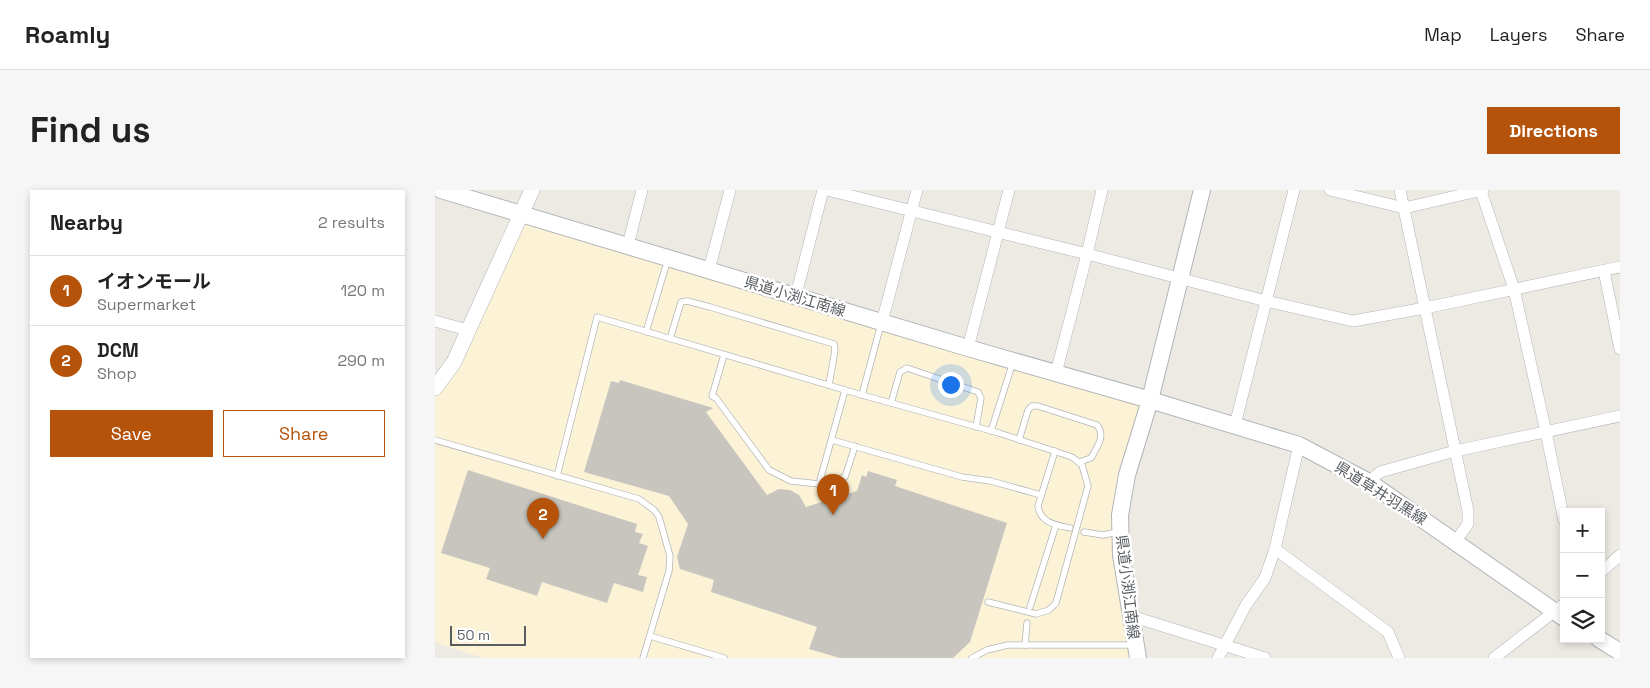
<!DOCTYPE html>
<html lang="en">
<head>
<meta charset="utf-8">
<style>
  body { margin:0; font-family:"Space Grotesk","Noto Sans JP",sans-serif; background:#f6f6f6; color:#222 }
  .controls { position:absolute; right:15px; bottom:15px; display:grid; overflow:hidden; border-radius:0px; box-shadow:0 2px 8px #0003 }
  .controls button { width:45px; height:45px; display:grid; place-items:center; padding:0; border:0; border-bottom:1px solid #e0e0e0; background:#fff; color:#222; font:25px sans-serif }
  .scale { position:absolute; left:15px; bottom:12px; width:76px; box-sizing:border-box; padding-left:5px; border:2px solid #5a5e62; border-top:0; font-size:14px; line-height:18px; white-space:nowrap; color:#5a5e62; -webkit-text-stroke:4px #fff; paint-order:stroke }
  .you { position:absolute; left:515px; top:194px; width:18px; height:18px; margin:-12px; border:4px solid #fff; border-radius:50%; background:#1a73e8; box-shadow:0 0 0 8px #1a73e833 }
  .badge { display:grid; place-items:center; width:32px; height:32px; border-radius:50%; background:#b45309; color:#fff; font-size:16px; font-weight:700 }
  .pin { position:absolute; translate:-50% -41px; filter:drop-shadow(0 1px 2px #0008) }
  .pin::after { content:''; position:absolute; top:26px; width:18px; height:15px; background:inherit; clip-path:polygon(0 0,100% 0,50% 100%) }
  .list { margin:0; padding:0; list-style:none }
  h2 { display:flex; justify-content:space-between; align-items:center; height:65px; margin:0; padding:0 20px; font-size:21px }
  h2 small { font-size:16px; font-weight:400; color:#767676 }
  .list li { display:grid; grid-template-columns:32px 1fr auto; gap:15px; align-items:center; box-sizing:border-box; height:70px; padding:0 20px; border-top:1px solid #e0e0e0 }
  .list b { display:block; font-size:19px; white-space:nowrap }
  .list p { margin:0; font-size:16px; white-space:nowrap; color:#767676 }
  .list em { font-size:16px; font-style:normal; color:#767676 }
  .actions { display:flex; gap:10px; padding:15px 20px }
  .actions a { flex:1; padding:11px 0; border:1px solid #b45309; border-radius:0px; text-align:center; font-size:18px; color:#b45309 }
  .actions .main { background:#b45309; color:#fff }
  .icon { flex:none; width:28px; height:28px; fill:none; stroke:currentColor; stroke-width:2; stroke-linecap:round; stroke-linejoin:round }
  .map { position:relative; flex:none; width:1185px; height:468px; overflow:hidden; border-radius:0px }
  header { display:flex; align-items:center; gap:30px; box-sizing:border-box; height:70px; padding:0 25px; background:#fff; border-bottom:1px solid #e0e0e0 }
  header strong { font-size:24px }
  nav { display:flex; gap:28px; margin-inline-start:auto; font-size:18px }
  .intro { display:flex; align-items:center; justify-content:space-between; box-sizing:border-box; height:120px; padding:0 30px }
  h1 { margin:0; font-size:35px }
  .button { padding:12px 22px; border-radius:0px; background:#b45309; color:#fff; font-size:18px; font-weight:700 }
  main { display:flex; gap:30px; padding:0 30px }
  aside { flex:1; background:#fff; border-radius:0px; box-shadow:0 2px 8px #0003 }
  .map>svg:first-child { display:block }
  .commercial { fill:#fcf3d7 }
  .building { fill:#c8c5bf }
  .lines { fill:none; stroke-linecap:round; stroke-linejoin:round }
  .service-casing { stroke:#b2b5b9; stroke-width:7 }
  .minor-casing { stroke:#b2b5b9; stroke-width:12 }
  .tertiary-casing { stroke:#b2b5b9; stroke-width:16 }
  .secondary-casing { stroke:#b1b5b9; stroke-width:18 }
  .service { stroke:#fff; stroke-width:5.5 }
  .minor { stroke:#fff; stroke-width:11 }
  .tertiary { stroke:#fff; stroke-width:15 }
  .secondary { stroke:#fff; stroke-width:16 }
  .labels { text-anchor:middle; dominant-baseline:central; stroke-width:5; stroke-linejoin:round; paint-order:stroke }
  .street-label { font-size:15px; fill:#5a5e62; stroke:#fff }
</style>
</head>
<body>
<header>
<strong>Roamly</strong>
<nav><a>Map</a><a>Layers</a><a>Share</a></nav>
</header>
<div class="intro"><h1>Find us</h1><a class="button">Directions</a></div>
<main>
<aside>
<h2>Nearby<small>2 results</small></h2>
<ul class="list">
<li><span class="badge">1</span><div><b>イオンモール</b><p>Supermarket</p></div><em>120 m</em></li>
<li><span class="badge">2</span><div><b>DCM</b><p>Shop</p></div><em>290 m</em></li>
</ul>
<div class="actions"><a class="main">Save</a><a>Share</a></div>
</aside>
<div class="map">
<svg width="1185" height="468" viewBox="0 0 1185 468">
  <rect width="100%" height="100%" fill="#eceae2"/>
  <polygon class="commercial" points="86,23 715,210 685,325 703,468 48,468 0,452 0,198"/>
  <g class="building">
    <polygon points="185,190 278,218 271,222 332,305 344,299 355,300 364,305 371,317 422,301 427,285 431,287 433,281 462,290 460,296 572,333 535,452 518,468 405,468 374,459 382,437 276,402 279,390 245,379 242,367 253,334 234,306 149,282 176,191 184,193"/>
    <polygon points="33,280 202,334 200,342 208,344 204,353 213,356 203,385 212,387 208,402 179,393 172,413 107,392 102,406 51,389 55,378 6,363"/>
  </g>
  <g class="lines">
    <g class="service-casing">
      <g id="service">
        <polyline points="211,142 233,69"/>
        <polyline points="235,149 246,112 252,111 275,117 399,154 400,160 394,195"/>
        <polyline points="289,165 277,206 281,208 334,280 356,291 384,294 410,287 420,256"/>
        <polyline points="427,205 446,134"/>
        <polyline points="456,213 465,182 472,178 543,202 546,208 541,237"/>
        <polyline points="556,241 578,172"/>
        <polyline points="0,250 204,309 219,320 224,327 235,366 234,381 208,468"/>
        <polyline points="397,250 527,287 556,291 606,305"/>
        <path d="M584,250L593,220L597,216H603L662,235C671,246 662,257 656,268L644,272"/>
        <path d="M620,261L603,316C605,333 621,335 635,338"/>
        <polyline points="122,286 162,127 427,205 564,243 637,267 647,275 653,296 621,413 614,420 601,424 553,412"/>
        <polyline points="384,294 410,200"/>
        <polyline points="649,342 668,345 683,342"/>
        <polyline points="595,417 621,335"/>
        <polyline points="215,446 289,468"/>
        <polyline points="590,455 592,433"/>
        <polyline points="537,468 552,460 573,455 699,455"/>
      </g>
    </g>
    <g class="minor-casing">
      <g id="minor">
        <polyline points="392,0 652,64 831,111 918,131 990,118 1185,77"/>
        <polyline points="895,0 969,18 1048,0"/>
        <polyline points="965,0 1033,321 1033,334 1020,352"/>
        <polyline points="1046,1 1079,99 1111,242 1129,330"/>
        <polyline points="193,55 207,0"/>
        <polyline points="274,80 295,0"/>
        <polyline points="1169,81 1185,159"/>
        <polyline points="361,105 388,0"/>
        <polyline points="0,131 33,140"/>
        <polyline points="447,132 482,0"/>
        <polyline points="533,158 574,0"/>
        <polyline points="621,183 652,64 667,0"/>
        <polyline points="800,235 859,0"/>
        <polyline points="934,292 945,282 1020,261 1185,226"/>
        <polyline points="840,359 953,442 964,468"/>
        <polyline points="1166,382 1185,365"/>
        <polyline points="696,426 830,468"/>
        <polyline points="783,468 811,415 830,388 840,359 864,255"/>
        <polyline points="1059,468 1129,414"/>
      </g>
    </g>
    <g class="tertiary-casing">
      <polyline id="tertiary" points="0,198 19,172 97,0"/>
    </g>
    <g class="secondary-casing">
      <g id="secondary">
        <polyline points="6,0 533,158 715,210 864,255 934,292 1129,428"/>
        <polyline points="1164,449 1185,462"/>
        <polyline points="703,468 686,365 685,325 692,285 715,210 767,0"/>
      </g>
    </g>
    <use href="#service" class="service"/>
    <use href="#minor" class="minor"/>
    <use href="#tertiary" class="tertiary"/>
    <use href="#secondary" class="secondary"/>
  </g>
  <g class="labels">
    <g class="street-label">
      <text transform="translate(360 106) rotate(17)">県道小渕江南線</text>
      <text transform="translate(946 303) rotate(32)">県道草井羽黒線</text>
      <text transform="translate(693 397) rotate(83)">県道小渕江南線</text>
    </g>
  </g>
</svg>
<div class="controls">
<button>+</button>
<button>−</button>
<button><svg class="icon" aria-label="layers" viewBox="0 0 24 24"><path d="M12 4l9 5-9 5-9-5zM3 14l9 5 9-5"/></svg></button>
</div>
<div class="scale">50 m</div>
<div class="you"></div>
<div class="pin badge" style="left:398px;top:325px">1</div>
<div class="pin badge" style="left:108px;top:349px">2</div>
</div>
</main>
</body>
</html>
